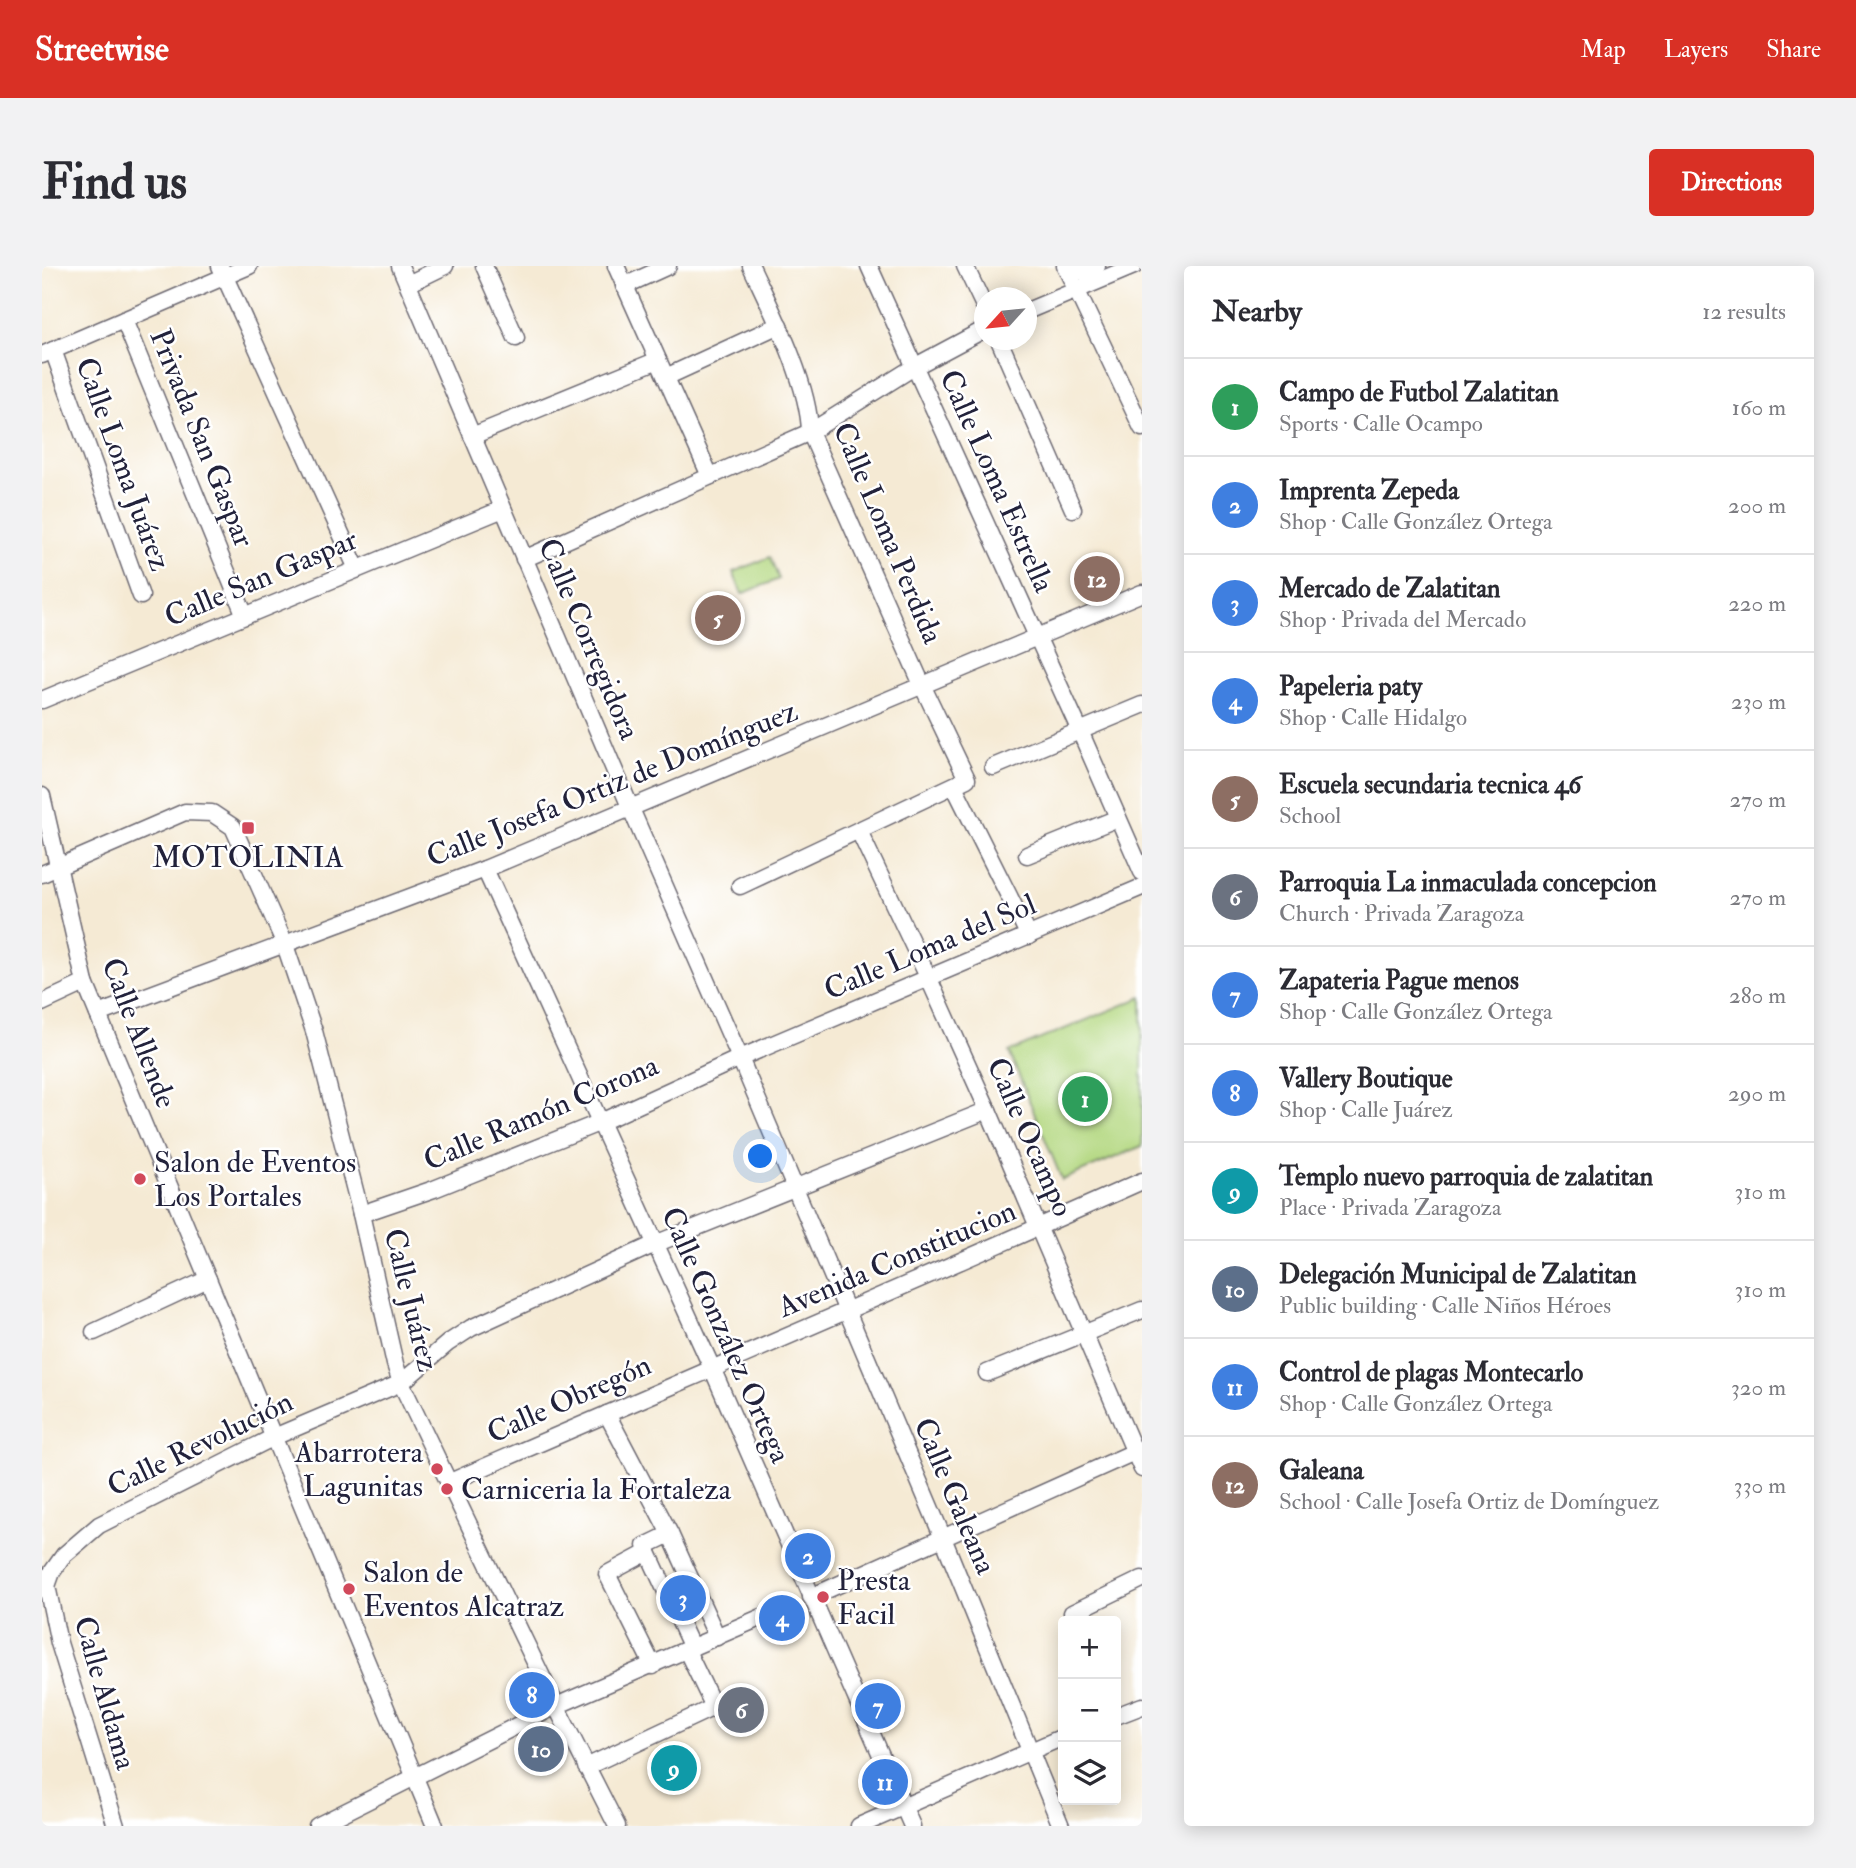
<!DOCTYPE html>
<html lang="en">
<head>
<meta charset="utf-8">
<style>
  body { margin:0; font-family:"IM FELL Double Pica",serif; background:#f2f2f3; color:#2b2b33 }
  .controls { position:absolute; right:21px; bottom:21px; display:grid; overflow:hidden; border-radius:7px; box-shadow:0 4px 18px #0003 }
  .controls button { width:63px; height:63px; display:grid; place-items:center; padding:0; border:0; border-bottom:2px solid #e1e1e2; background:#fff; color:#2b2b33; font:35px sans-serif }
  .compass { position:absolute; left:932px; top:21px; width:63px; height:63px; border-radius:50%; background:#fff; box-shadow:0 4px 18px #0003; rotate:243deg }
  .you { position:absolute; left:719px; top:891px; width:24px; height:24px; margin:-18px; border:5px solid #fff; border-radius:50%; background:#1a73e8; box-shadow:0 0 0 10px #1a73e833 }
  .badge { display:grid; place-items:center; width:46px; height:46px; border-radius:50%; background:#d93025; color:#fff; font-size:23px; font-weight:700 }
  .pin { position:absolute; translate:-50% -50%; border:4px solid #fff; box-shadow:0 2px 7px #0006 }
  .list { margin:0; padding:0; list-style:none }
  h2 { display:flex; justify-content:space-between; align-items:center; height:91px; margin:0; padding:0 28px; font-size:30px }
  h2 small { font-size:23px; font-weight:400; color:#7c7c81 }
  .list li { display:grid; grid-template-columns:46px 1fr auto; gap:21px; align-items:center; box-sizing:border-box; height:98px; padding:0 28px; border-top:2px solid #e1e1e2 }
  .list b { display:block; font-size:26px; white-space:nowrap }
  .list p { margin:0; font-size:23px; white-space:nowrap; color:#7c7c81 }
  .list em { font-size:23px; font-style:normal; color:#7c7c81 }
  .icon { flex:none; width:38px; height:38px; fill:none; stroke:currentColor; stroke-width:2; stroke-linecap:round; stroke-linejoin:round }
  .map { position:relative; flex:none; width:1100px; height:1560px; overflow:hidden; border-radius:7px }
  header { display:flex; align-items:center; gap:42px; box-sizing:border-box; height:98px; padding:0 35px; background:#d93025; color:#fff }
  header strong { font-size:33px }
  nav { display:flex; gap:38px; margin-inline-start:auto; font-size:24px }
  .intro { display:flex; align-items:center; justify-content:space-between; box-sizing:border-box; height:168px; padding:0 42px }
  h1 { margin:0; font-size:49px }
  .button { padding:18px 32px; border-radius:7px; background:#d93025; color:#fff; font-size:24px; font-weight:700 }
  main { display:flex; gap:42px; padding:0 42px }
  aside { flex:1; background:#fff; border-radius:7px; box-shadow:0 4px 18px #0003 }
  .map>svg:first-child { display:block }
  .pitch { fill:#b4d881; stroke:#6b7d5e; stroke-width:2 }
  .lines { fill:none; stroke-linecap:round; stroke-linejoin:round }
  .minor-casing { stroke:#6c6871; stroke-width:19 }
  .minor { stroke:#fff; stroke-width:16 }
  .poi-dot { fill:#d1495b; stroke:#fff; stroke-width:2.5 }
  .labels { text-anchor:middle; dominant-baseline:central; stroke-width:5; stroke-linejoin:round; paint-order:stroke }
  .street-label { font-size:30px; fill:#22223b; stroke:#fff }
  .poi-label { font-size:30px; fill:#22223b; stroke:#fff; text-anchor:start }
</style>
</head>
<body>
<header>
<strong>Streetwise</strong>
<nav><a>Map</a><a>Layers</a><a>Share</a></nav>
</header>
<div class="intro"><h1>Find us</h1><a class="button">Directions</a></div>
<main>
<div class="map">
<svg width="1100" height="1560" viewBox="0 0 1100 1560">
  <rect width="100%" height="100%" fill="#fff"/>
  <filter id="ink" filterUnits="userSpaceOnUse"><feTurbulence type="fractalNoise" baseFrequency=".0143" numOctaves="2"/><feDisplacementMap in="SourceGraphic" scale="14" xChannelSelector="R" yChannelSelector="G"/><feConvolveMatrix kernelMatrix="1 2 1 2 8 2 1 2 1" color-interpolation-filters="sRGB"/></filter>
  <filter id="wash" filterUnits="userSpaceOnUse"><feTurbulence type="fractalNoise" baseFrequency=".00686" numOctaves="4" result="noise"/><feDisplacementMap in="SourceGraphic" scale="28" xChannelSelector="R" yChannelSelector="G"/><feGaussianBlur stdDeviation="1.57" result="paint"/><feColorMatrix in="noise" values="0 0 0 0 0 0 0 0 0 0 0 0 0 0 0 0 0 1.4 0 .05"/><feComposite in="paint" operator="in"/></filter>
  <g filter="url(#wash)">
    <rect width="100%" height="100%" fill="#f5ead4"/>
    <g class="pitch">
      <polygon points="728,291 737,313 700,328 691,306"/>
      <polygon points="1100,731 1100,880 1020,914 967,786"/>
    </g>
  </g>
  <g filter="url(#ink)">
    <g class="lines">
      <g class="minor-casing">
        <g id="minor">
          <polyline points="178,0 315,303"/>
          <polyline points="358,0 589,543 698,792 901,1272 1019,1560"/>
          <polyline points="442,0 474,72"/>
          <polyline points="574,0 668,210"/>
          <polyline points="827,0 1038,465 1100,606"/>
          <polyline points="923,0 943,42"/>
          <polyline points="1023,0 1100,162"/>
          <polyline points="1034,0 1040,6 1055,0"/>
          <polyline points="366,18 403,0"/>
          <polyline points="582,20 626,0"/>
          <polyline points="985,45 1092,0"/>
          <polyline points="82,54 203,350"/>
          <polyline points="957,74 1031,243"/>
          <polyline points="11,84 99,330"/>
          <polyline points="0,89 207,0"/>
          <polyline points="624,111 737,59"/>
          <polyline points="430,170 616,94"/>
          <polyline points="482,293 768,166 872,101 943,63"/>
          <polyline points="0,434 461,243"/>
          <polyline points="951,501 1100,439"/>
          <polyline points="912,520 987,670"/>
          <polyline points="0,530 43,717 393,1560"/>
          <polyline points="817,565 887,713 946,844 1100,1203"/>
          <polyline points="985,589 1076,552"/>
          <polyline points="443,603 670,1102 870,1560"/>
          <polyline points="0,608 143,546 170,547 191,561 242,676 272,765 319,948 353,1098 359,1117 514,1440 575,1560"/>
          <path d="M698,620L925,513L881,421L768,166C767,117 730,45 709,0"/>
          <polyline points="0,737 43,717"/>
          <polyline points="56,748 443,603 1100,327"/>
          <polyline points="319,948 392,923 559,856 698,792 1100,621"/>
          <polyline points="52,1066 166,1013"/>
          <polyline points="945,1107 1100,1044"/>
          <polyline points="565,1148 628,1268 675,1371"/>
          <path d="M408,1216C638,1116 870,1018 1100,915"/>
          <polyline points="628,1268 603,1280 650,1382"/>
          <polyline points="606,1286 565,1308 611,1400"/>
          <polyline points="1,1311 5,1320 17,1377 74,1560"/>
          <polyline points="5,1320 10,1306 22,1289 57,1259 232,1171 359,1117 406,1077 429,1062 613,978 946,844"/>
          <polyline points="769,1331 1099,1183"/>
          <polyline points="1030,1347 1100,1313"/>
          <polyline points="1074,1450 1100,1440"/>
          <polyline points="544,1501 672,1441 645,1385"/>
          <polyline points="275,1560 514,1440 720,1351"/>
          <polyline points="817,1560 1021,1471"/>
        </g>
      </g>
      <use href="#minor" class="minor"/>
    </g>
  </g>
  <g class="poi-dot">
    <rect x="199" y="555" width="14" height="14" rx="3.5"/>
    <circle cx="98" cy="913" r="7"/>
    <circle cx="395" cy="1203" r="7"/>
    <circle cx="405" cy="1223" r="7"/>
    <circle cx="307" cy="1323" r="7"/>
    <circle cx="781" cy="1331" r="7"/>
  </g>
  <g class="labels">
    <g class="street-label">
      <text transform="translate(160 172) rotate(68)">Privada San Gaspar</text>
      <text transform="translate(81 198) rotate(70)">Calle Loma Juárez</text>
      <text transform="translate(955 215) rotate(66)">Calle Loma Estrella</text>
      <text transform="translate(846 267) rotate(67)">Calle Loma Perdida</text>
      <text transform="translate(219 312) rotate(-23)">Calle San Gaspar</text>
      <text transform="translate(547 373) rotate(67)">Calle Corregidora</text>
      <text transform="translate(570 518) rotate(-22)">Calle Josefa Ortiz de Domínguez</text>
      <text transform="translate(888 681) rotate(-23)">Calle Loma del Sol</text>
      <text transform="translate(97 767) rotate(69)">Calle Allende</text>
      <text transform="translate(499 847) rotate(-23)">Calle Ramón Corona</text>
      <text transform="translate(988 871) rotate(66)">Calle Ocampo</text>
      <text transform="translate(855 993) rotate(-23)">Avenida Constitucion</text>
      <text transform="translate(369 1034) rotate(76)">Calle Juárez</text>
      <text transform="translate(684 1069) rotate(66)">Calle González Ortega</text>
      <text transform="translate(527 1133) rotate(-24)">Calle Obregón</text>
      <text transform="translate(158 1178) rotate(-26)">Calle Revolución</text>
      <text transform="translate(913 1230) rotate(67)">Calle Galeana</text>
      <text transform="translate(63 1427) rotate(74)">Calle Aldama</text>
    </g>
    <g class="poi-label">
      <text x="206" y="591" text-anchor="middle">MOTOLINIA</text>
      <text x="112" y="896">Salon de Eventos<tspan x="112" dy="34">Los Portales</tspan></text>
      <text x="381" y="1186" text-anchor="end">Abarrotera<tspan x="381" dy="34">Lagunitas</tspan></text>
      <text x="419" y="1223">Carniceria la Fortaleza</text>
      <text x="321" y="1306">Salon de<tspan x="321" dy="34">Eventos Alcatraz</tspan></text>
      <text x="795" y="1314">Presta<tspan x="795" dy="34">Facil</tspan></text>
    </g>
  </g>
</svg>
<div class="controls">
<button>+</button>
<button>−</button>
<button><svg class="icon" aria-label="layers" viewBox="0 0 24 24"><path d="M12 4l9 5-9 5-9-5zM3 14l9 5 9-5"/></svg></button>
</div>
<svg class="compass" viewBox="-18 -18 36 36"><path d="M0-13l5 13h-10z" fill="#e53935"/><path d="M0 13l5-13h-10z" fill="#7c7c81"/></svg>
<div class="you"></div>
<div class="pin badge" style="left:1043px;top:833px;background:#2e9e5b">1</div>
<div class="pin badge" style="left:766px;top:1290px;background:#3f7fe0">2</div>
<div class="pin badge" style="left:641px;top:1332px;background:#3f7fe0">3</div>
<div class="pin badge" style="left:740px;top:1352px;background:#3f7fe0">4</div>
<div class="pin badge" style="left:676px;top:352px;background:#8d6e63">5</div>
<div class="pin badge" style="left:699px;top:1444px;background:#6b7280">6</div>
<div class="pin badge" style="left:836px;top:1440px;background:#3f7fe0">7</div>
<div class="pin badge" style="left:490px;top:1429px;background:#3f7fe0">8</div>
<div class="pin badge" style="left:632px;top:1502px;background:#0f9aa8">9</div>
<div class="pin badge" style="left:499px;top:1483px;background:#5c6f8a">10</div>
<div class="pin badge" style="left:843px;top:1516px;background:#3f7fe0">11</div>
<div class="pin badge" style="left:1055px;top:313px;background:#8d6e63">12</div>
</div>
<aside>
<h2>Nearby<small>12 results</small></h2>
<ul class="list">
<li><span class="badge" style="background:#2e9e5b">1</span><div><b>Campo de Futbol Zalatitan</b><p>Sports · Calle Ocampo</p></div><em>160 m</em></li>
<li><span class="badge" style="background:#3f7fe0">2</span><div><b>Imprenta Zepeda</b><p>Shop · Calle González Ortega</p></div><em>200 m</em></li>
<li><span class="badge" style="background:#3f7fe0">3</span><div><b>Mercado de Zalatitan</b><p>Shop · Privada del Mercado</p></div><em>220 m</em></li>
<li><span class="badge" style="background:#3f7fe0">4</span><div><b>Papeleria paty</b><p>Shop · Calle Hidalgo</p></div><em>230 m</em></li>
<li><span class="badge" style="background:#8d6e63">5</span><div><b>Escuela secundaria tecnica 46</b><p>School</p></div><em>270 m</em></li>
<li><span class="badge" style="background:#6b7280">6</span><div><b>Parroquia La inmaculada concepcion</b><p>Church · Privada Zaragoza</p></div><em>270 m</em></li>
<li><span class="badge" style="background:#3f7fe0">7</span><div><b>Zapateria Pague menos</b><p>Shop · Calle González Ortega</p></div><em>280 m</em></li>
<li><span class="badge" style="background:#3f7fe0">8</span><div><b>Vallery Boutique</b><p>Shop · Calle Juárez</p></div><em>290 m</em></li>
<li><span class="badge" style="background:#0f9aa8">9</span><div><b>Templo nuevo parroquia de zalatitan</b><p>Place · Privada Zaragoza</p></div><em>310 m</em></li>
<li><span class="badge" style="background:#5c6f8a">10</span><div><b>Delegación Municipal de Zalatitan</b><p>Public building · Calle Niños Héroes</p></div><em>310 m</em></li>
<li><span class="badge" style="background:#3f7fe0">11</span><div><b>Control de plagas Montecarlo</b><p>Shop · Calle González Ortega</p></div><em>320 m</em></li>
<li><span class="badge" style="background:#8d6e63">12</span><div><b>Galeana</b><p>School · Calle Josefa Ortiz de Domínguez</p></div><em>330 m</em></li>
</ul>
</aside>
</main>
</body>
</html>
